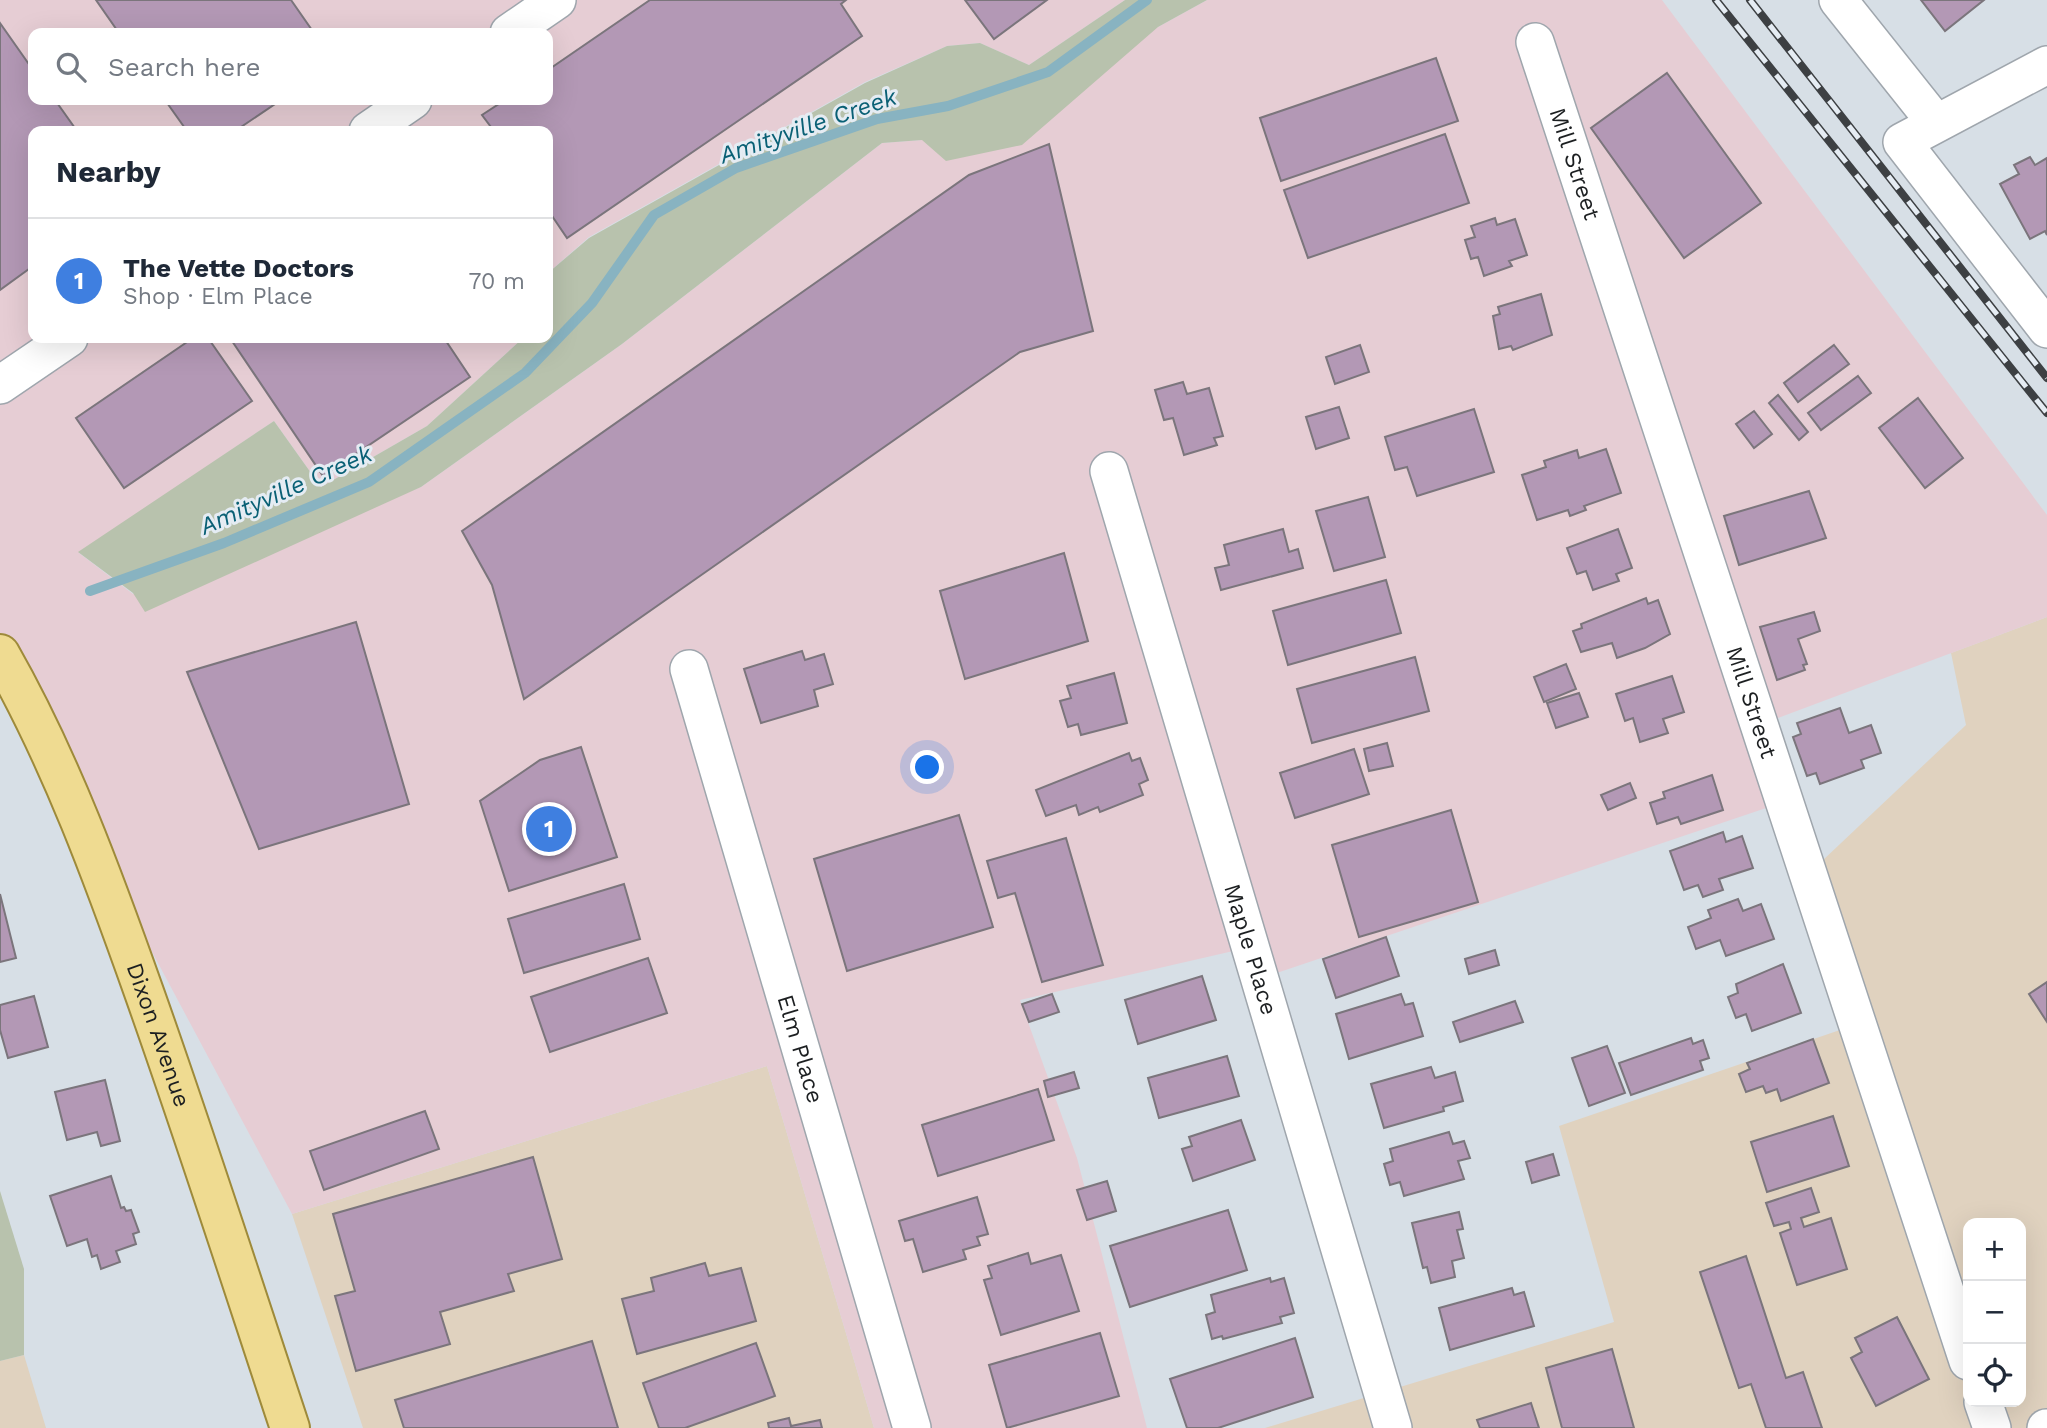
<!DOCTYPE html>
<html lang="en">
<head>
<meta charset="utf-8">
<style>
  body { margin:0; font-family:"Work Sans",sans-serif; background:#f6f6f7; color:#1f2937 }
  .controls { position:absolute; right:21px; bottom:21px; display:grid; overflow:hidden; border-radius:14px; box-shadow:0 7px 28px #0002 }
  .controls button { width:63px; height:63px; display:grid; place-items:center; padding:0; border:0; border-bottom:2px solid #e0e1e3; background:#fff; color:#1f2937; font:35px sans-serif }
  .you { position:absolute; left:928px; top:768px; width:24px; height:24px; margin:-18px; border:5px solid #fff; border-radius:50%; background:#1a73e8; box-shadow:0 0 0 10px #1a73e833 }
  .badge { display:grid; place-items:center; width:46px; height:46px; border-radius:50%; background:#b45309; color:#fff; font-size:23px; font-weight:700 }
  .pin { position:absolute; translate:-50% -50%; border:4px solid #fff; box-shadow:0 2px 7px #0006 }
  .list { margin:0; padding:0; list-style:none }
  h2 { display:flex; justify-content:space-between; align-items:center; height:91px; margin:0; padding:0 28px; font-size:30px }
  h2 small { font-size:23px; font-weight:400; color:#747a83 }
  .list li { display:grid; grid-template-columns:46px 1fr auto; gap:21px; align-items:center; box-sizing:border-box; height:126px; padding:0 28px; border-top:2px solid #e0e1e3 }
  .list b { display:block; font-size:26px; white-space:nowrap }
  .list p { margin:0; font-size:23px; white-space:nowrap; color:#747a83 }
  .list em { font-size:23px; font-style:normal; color:#747a83 }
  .icon { flex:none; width:38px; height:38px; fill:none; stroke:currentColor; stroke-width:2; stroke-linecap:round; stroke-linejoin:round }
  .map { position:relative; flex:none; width:2047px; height:1428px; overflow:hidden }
  .search { position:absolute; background:#fff; box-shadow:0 7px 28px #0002; left:28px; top:28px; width:525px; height:77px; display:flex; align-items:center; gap:18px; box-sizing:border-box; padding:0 24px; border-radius:14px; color:#747a83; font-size:26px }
  .panel { position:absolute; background:#fff; box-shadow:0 7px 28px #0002; left:28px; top:126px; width:525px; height:217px; border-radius:14px }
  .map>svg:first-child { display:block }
  .commercial { fill:#e0d2bf; fill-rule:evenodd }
  .industrial { fill:#e6cdd4; fill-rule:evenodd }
  .green { fill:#b8c2ad }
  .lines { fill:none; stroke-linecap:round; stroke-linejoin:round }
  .stream { stroke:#88b3c1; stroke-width:10 }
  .building { fill:#b398b5; stroke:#7b757c; stroke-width:2 }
  .minor-casing { stroke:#9fa6ad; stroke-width:40 }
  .major-casing { stroke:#9e8a3a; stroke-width:42 }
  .minor { stroke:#fff; stroke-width:37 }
  .major { stroke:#efdb91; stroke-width:38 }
  .rail-casing { stroke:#3d4043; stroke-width:8 }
  .rail { stroke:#e5ecf3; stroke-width:5; stroke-dasharray:16; stroke-linecap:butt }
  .labels { text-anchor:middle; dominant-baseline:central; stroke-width:6; stroke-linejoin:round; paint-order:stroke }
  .street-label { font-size:23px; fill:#1c1f21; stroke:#e5ecf3 }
  .water-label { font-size:24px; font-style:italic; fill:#096075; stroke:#e5ecf3 }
</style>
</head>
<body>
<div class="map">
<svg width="2047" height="1428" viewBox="0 0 2047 1428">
  <rect width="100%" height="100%" fill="#d7dfe6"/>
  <g class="commercial">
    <path d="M2047,617V1428H1265L1614,1322L1559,1126L1872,1019L1822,861L1966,725L1951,653ZM1968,1223H2021V1402H1968Z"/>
    <polygon points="767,1066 874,1428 363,1428 292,1214"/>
    <polygon points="24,1355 46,1428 0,1428 0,1361"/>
  </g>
  <path class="industrial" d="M0,0H1125L1029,65L980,43L947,46L865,82L589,237L548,273V131H33V338H523L427,426L321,487L274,421L79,553L133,594L421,487L622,344L882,143L922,140L1158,27L1207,0H1662L2047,515V617L1751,728L1778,804L1253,981L1242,949L1020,1000L1077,1158L1147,1428H874L767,1066L292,1214L0,667ZM33,33H548V100H33Z"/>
  <g class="green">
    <polygon points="1125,0 1207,0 1158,27 1022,145 946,161 922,140 882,143 622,344 421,487 145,612 133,593 78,552 274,421 321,487 427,426 523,338 548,338 548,273 589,238 865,83 947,46 980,43 1029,65"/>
    <polygon points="0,1191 24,1269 24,1355 0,1361"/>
  </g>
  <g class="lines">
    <polyline class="stream" points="90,591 224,543 369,482 525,373 592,303 654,215 736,168 877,119 948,106 1048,72 1147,0"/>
  </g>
  <g class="building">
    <polygon points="96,0 291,0 314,33 119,33"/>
    <polygon points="650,0 846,0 841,4 862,36 567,238 548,210 548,131 494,131 482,115 505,100 548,100 548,70"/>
    <polygon points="965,0 1047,0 994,39"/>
    <polygon points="1921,0 1984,0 1945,31"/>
    <polygon points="0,23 33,70 33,100 55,100 77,131 33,131 33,266 0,290"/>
    <polygon points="1436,58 1458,121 1281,181 1260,118"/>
    <polygon points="1667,73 1761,203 1684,258 1591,128"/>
    <polygon points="165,100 281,100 235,131 187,131"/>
    <polygon points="1445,134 1469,203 1308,258 1284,190"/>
    <polygon points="1049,144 1093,331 1020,352 524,699 492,585 462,531 969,175"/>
    <polygon points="2030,157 2035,165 2047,158 2047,235 2045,231 2030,239 2000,184 2019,174 2014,165"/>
    <polygon points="1495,218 1497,225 1515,219 1527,255 1509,261 1512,266 1484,276 1478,257 1471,259 1465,240 1475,237 1471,226"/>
    <polygon points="1541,294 1552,335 1513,350 1511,346 1499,349 1493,316 1500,314 1498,307"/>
    <polygon points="193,338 208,338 252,401 124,488 76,418"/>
    <polygon points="236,338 444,338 470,377 323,476 232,341"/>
    <polygon points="1360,345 1369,372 1335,384 1326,357"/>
    <polygon points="1834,345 1849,364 1798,402 1784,383"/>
    <polygon points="1858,376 1871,393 1821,430 1808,413"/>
    <polygon points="1183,382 1187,394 1209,388 1223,436 1214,438 1217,445 1184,455 1173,418 1164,420 1155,390"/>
    <polygon points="1778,395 1808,432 1799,440 1769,403"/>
    <polygon points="1918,398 1963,458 1925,488 1879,428"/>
    <polygon points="1339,407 1349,438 1316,449 1306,417"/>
    <polygon points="1474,409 1494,472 1417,496 1407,467 1395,470 1385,437"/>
    <polygon points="1754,411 1772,434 1754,448 1736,424"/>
    <polygon points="1606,449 1621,493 1584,506 1586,510 1570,516 1568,510 1537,520 1522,475 1546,467 1544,461 1577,450 1579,458"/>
    <polygon points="1809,491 1826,538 1739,565 1724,516"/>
    <polygon points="1368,497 1385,557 1334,571 1316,511"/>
    <polygon points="1283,529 1289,552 1298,549 1303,568 1221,590 1215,568 1229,565 1224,545"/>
    <polygon points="1618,529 1632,568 1616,574 1619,581 1593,590 1586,571 1577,574 1567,548"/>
    <polygon points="1064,553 1088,641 965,679 940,591"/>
    <polygon points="1386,580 1401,633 1288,665 1273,611"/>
    <polygon points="1646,598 1648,604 1658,600 1670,634 1645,648 1617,658 1612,643 1581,652 1573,631 1582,628 1581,624"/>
    <polygon points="1814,612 1820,631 1798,639 1807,664 1803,665 1805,670 1777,680 1760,627"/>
    <polygon points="356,622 409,804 259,849 187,672"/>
    <polygon points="802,651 805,660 824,654 833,684 814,690 818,706 761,723 744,669"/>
    <polygon points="1415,657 1429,711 1312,743 1297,689"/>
    <polygon points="1566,664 1576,689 1544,702 1534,677"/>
    <polygon points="1114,673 1127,723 1081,735 1078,724 1068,727 1060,701 1071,698 1067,686"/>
    <polygon points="1672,676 1684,712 1663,719 1668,733 1640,742 1633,718 1625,721 1616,694"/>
    <polygon points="1579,693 1588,717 1556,728 1547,703"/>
    <polygon points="1840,708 1849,733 1871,725 1881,753 1861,760 1864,768 1820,784 1816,773 1807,776 1793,737 1801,734 1797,723"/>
    <polygon points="1387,743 1393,766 1369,771 1364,749"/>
    <polygon points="581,747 617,857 509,891 480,801 540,760"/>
    <polygon points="1354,749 1369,794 1295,818 1280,773"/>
    <polygon points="1129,753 1132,761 1140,758 1148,780 1139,784 1143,795 1100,812 1098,807 1079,815 1076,805 1046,816 1036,790"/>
    <polygon points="1712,775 1723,810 1681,824 1678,817 1657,824 1650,803 1665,798 1663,792"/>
    <polygon points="1630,783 1636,798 1608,810 1601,795"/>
    <polygon points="1451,810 1478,902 1359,937 1332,845"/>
    <polygon points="959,815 993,927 847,971 814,859"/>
    <polygon points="1723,832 1726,842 1742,836 1753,868 1719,879 1723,890 1703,897 1698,885 1684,890 1670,851"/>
    <polygon points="1066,838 1103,965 1042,982 1015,893 998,898 987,861"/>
    <polygon points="624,884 640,939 524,973 508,919"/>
    <polygon points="0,894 16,958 0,962"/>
    <polygon points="1738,899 1743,911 1761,904 1774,939 1726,956 1720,940 1696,949 1688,927 1711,918 1708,910"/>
    <polygon points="1386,937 1399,976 1336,998 1323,959"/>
    <polygon points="1495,950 1499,965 1469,974 1465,959"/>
    <polygon points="648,958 667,1013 550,1052 531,997"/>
    <polygon points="1783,964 1801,1013 1752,1031 1746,1014 1736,1018 1728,997 1738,993 1736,984"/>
    <polygon points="1202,976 1216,1020 1138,1044 1125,1000"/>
    <polygon points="2047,982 2047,1022 2029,994"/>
    <polygon points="1052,994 1059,1012 1029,1022 1022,1004"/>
    <polygon points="1401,994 1405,1005 1413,1003 1423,1036 1349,1059 1336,1014"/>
    <polygon points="34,996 48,1047 8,1058 0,1030 0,1005"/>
    <polygon points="1515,1001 1523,1022 1460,1042 1453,1022"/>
    <polygon points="1691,1038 1693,1044 1703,1040 1709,1058 1700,1061 1703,1070 1631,1095 1619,1063"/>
    <polygon points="1813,1039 1829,1083 1781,1101 1777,1089 1766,1093 1763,1086 1746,1092 1739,1074 1750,1069 1747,1063"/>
    <polygon points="1607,1046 1625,1093 1589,1106 1572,1058"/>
    <polygon points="1227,1056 1239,1096 1159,1118 1148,1078"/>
    <polygon points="1431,1067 1435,1078 1455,1072 1463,1101 1443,1107 1444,1111 1384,1128 1371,1084"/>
    <polygon points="1074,1072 1079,1088 1048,1097 1044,1081"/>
    <polygon points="105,1080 120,1141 101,1146 97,1132 67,1140 55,1092"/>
    <polygon points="1038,1089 1054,1140 938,1176 922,1125"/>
    <polygon points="425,1111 439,1149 324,1190 310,1151"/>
    <polygon points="1833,1116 1849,1166 1767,1192 1751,1142"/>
    <polygon points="1241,1120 1255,1160 1193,1181 1182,1149 1192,1146 1189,1137"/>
    <polygon points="1449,1132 1453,1144 1464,1141 1470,1158 1458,1161 1464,1179 1404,1196 1400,1182 1390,1185 1384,1164 1393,1161 1390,1149"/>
    <polygon points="1553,1154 1559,1175 1532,1183 1526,1162"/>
    <polygon points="533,1157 562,1259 508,1274 514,1291 440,1312 450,1344 356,1371 335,1296 355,1291 333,1214"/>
    <polygon points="111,1176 121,1208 124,1207 126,1211 131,1210 139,1232 133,1234 136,1244 116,1251 120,1262 101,1269 97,1255 92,1257 87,1239 67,1246 50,1196"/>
    <polygon points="1107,1181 1116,1211 1087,1220 1077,1190"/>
    <polygon points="1811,1188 1819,1212 1801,1218 1804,1227 1831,1218 1847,1269 1797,1285 1780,1233 1791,1229 1789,1222 1774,1226 1766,1203"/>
    <polygon points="977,1197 988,1234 977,1237 980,1245 963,1250 966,1259 923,1272 913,1239 905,1241 899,1221"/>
    <polygon points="1228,1210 1247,1270 1130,1307 1110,1246"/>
    <polygon points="1459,1212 1463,1229 1457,1230 1464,1258 1452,1261 1455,1277 1431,1283 1427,1267 1423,1268 1412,1223"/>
    <polygon points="1028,1253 1031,1264 1061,1255 1079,1311 1001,1335 984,1280 992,1278 988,1266"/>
    <polygon points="1746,1256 1786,1378 1803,1372 1822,1428 1766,1428 1751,1384 1739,1388 1700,1272"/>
    <polygon points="705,1263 709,1276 741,1268 756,1321 637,1354 622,1299 654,1291 651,1278"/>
    <polygon points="1270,1278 1271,1282 1284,1278 1294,1313 1280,1317 1282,1323 1223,1339 1222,1336 1212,1339 1206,1315 1215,1312 1211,1295"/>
    <polygon points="1512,1288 1514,1295 1524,1292 1534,1326 1450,1350 1439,1308"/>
    <polygon points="1897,1317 1929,1379 1876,1406 1851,1358 1862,1352 1855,1338"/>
    <polygon points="1100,1333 1119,1396 1007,1428 989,1365"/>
    <polygon points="1295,1338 1313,1397 1218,1428 1187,1428 1170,1379"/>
    <polygon points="592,1341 618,1428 404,1428 395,1400"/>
    <polygon points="756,1343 775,1396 685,1428 659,1428 643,1383"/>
    <polygon points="1612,1349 1634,1428 1562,1428 1546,1368"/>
    <polygon points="1531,1403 1539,1428 1480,1428 1477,1420"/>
    <polygon points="789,1418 791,1426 820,1420 822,1428 769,1428 768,1423"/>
  </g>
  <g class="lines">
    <g class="minor-casing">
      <g id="minor">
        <polyline points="1838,0 1936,123"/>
        <polyline points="509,33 557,0"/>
        <path id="s1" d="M1535,42L1968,1361"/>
        <polyline points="2047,65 1902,142 2047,329"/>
        <polyline points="368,131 413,100"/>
        <polyline points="0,385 69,338"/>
        <path id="s2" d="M1109,471L1393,1428"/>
        <path id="s3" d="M689,669L912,1428"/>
        <polyline points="1983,1402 1992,1428"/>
        <polyline points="2046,1428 2047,1428"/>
      </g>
    </g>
    <g class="major-casing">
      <g id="major">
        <path id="s4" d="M0,654C61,761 104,879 145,995C196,1139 242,1283 290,1428"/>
      </g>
    </g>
    <use href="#minor" class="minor"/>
    <use href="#major" class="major"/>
    <g class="rail-casing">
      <g id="rail">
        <polyline points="1716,0 2047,413"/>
        <polyline points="1750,0 2047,378"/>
      </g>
    </g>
    <use href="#rail" class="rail"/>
  </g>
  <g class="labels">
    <g class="street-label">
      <text stroke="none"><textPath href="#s1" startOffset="128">Mill Street</textPath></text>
      <text stroke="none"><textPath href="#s1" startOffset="695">Mill Street</textPath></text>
      <text stroke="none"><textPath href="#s2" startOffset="499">Maple Place</textPath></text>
      <text stroke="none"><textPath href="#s4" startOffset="413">Dixon Avenue</textPath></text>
      <text stroke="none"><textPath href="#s3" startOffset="396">Elm Place</textPath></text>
    </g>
    <g class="water-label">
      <text transform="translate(808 126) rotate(-19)">Amityville Creek</text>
      <text transform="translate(286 490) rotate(-24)">Amityville Creek</text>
    </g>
  </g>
</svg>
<div class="controls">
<button>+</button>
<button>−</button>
<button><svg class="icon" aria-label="locate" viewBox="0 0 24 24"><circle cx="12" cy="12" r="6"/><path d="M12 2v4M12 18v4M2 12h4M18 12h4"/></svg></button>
</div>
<div class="you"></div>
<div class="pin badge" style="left:549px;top:829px;background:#3f7fe0">1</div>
<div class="search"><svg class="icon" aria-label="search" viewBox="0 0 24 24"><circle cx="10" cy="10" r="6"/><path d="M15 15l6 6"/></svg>Search here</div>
<section class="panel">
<h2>Nearby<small></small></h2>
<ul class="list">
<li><span class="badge" style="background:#3f7fe0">1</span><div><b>The Vette Doctors</b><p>Shop · Elm Place</p></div><em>70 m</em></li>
</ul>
</section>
</div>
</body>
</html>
